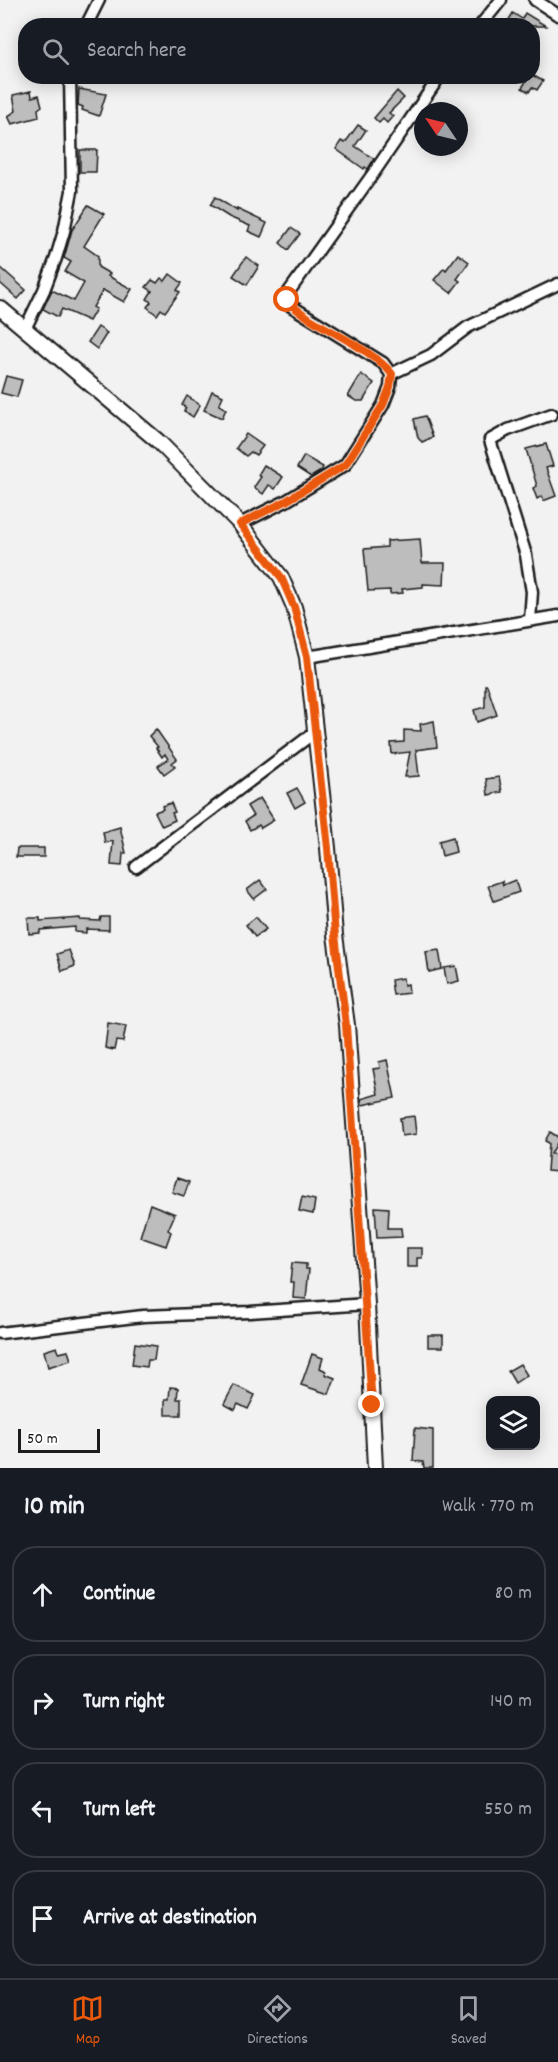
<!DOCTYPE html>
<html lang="en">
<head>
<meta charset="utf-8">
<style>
  body { margin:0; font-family:Dekko,sans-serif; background:#242831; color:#f1f3f6 }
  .controls { position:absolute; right:18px; bottom:18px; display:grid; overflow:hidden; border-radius:12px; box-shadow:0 3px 15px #0003 }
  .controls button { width:54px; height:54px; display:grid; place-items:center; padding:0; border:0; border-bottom:2px solid #363941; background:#171b24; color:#f1f3f6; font:30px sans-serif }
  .compass { position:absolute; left:414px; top:102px; width:54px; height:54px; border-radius:50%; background:#171b24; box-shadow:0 3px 15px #0003; rotate:305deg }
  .scale { position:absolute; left:18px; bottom:15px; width:82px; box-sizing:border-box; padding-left:6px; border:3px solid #1c1c1c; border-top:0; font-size:16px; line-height:21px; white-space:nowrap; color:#1c1c1c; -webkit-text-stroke:4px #fff; paint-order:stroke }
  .stop { position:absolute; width:18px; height:18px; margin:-14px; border:4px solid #ea580c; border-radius:50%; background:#fff }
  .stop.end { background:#ea580c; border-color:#fff; box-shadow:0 2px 6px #0008 }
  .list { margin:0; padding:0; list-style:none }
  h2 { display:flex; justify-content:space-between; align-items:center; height:78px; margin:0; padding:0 24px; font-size:26px }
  h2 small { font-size:20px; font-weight:400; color:#9ea1a6 }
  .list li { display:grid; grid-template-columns:39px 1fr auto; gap:18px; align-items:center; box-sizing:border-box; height:96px; margin:0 12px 12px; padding:0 12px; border:2px solid #363941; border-radius:24px }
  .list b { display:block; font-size:22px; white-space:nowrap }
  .list em { font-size:20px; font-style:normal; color:#9ea1a6 }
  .icon { flex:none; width:33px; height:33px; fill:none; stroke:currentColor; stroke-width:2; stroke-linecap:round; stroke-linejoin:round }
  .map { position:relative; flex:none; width:558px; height:1468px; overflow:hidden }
  .search { position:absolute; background:#171b24; box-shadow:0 3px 15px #0003; left:18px; right:18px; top:18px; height:66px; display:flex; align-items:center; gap:15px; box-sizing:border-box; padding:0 21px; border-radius:24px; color:#9ea1a6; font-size:22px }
  .sheet { height:510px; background:#171b24 }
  nav { display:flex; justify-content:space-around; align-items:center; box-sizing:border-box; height:84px; border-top:2px solid #363941; background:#171b24; font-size:16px; color:#9ea1a6 }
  nav a { display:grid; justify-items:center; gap:3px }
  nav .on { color:#ea580c }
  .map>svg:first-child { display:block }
  .building { fill:#bdbdbd; stroke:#1c1c1c; stroke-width:1.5 }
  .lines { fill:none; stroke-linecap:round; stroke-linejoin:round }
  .minor-casing { stroke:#1c1c1c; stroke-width:15 }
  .tertiary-casing { stroke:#1c1c1c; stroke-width:18 }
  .minor { stroke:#fff; stroke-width:10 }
  .tertiary { stroke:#fff; stroke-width:14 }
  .route { stroke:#ea580c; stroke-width:8 }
</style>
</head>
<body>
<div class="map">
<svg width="558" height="1468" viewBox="0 0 558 1468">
  <rect width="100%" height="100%" fill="#f2f2f2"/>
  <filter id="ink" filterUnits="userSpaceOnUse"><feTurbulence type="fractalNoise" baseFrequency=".0167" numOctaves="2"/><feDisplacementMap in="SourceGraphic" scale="12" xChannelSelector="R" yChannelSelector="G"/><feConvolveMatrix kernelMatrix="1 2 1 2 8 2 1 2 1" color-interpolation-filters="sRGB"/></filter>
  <g filter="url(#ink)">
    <g class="building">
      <polygon points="513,13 522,19 525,13 546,26 505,26"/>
      <polygon points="529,76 534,76 543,81 537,90 532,87 529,92 522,88"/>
      <polygon points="79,89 106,94 99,116 82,110 83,107 78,105"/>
      <polygon points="31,91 32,97 39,95 42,106 38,109 39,117 12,124 8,116 16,111 13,95"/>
      <polygon points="397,91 404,98 389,113 393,116 387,123 383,119 379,123 374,118"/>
      <polygon points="358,125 366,130 355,146 374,159 368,169 365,167 364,169 336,149 341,141 345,143"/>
      <polygon points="80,150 97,150 96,172 80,172"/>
      <polygon points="215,197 237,211 237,209 267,223 261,237 248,231 250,226 229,217 210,205"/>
      <polygon points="88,205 104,214 84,246 98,256 98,267 110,274 108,276 132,289 124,302 103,290 93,307 96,309 89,321 62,309 58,317 43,309 52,290 74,301 84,283 65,272 71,262 64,258 72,230"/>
      <polygon points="291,228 300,234 288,250 280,243"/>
      <polygon points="458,254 469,262 457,279 460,281 451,293 434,280 444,268 446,270"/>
      <polygon points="246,257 259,266 247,285 233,276"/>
      <polygon points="0,267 26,290 18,299 0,283"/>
      <polygon points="170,274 182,283 177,290 180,292 165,312 161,309 157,315 147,307 151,302 147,299 152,291 146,287 152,280 157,283 161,278 165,281"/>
      <polygon points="98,327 107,333 97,349 88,342"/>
      <polygon points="361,374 374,383 363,401 356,401 348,396"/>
      <polygon points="6,376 22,380 17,397 1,393"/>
      <polygon points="212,391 223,396 219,405 226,409 222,418 204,410"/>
      <polygon points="187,396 200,405 193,417 184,411 186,408 182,405"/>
      <polygon points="425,416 433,437 422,442 418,438 414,419"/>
      <polygon points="246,434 263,446 256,455 251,452 246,456 236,448"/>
      <polygon points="546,444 553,466 546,468 556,496 543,501 542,496 537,499 533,488 537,486 526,449"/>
      <polygon points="304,456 323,467 321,471 311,477 297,468"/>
      <polygon points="264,465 283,477 275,489 269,485 263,494 254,487 261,477 258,475"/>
      <polygon points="420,539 422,563 445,563 444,585 423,584 423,587 402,589 403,593 390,594 390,590 368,591 364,549 387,547 387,541"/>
      <polygon points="485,685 487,685 497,715 477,722 474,710 485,707"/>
      <polygon points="434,721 437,747 416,750 419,776 405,777 410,752 392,754 391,743 404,742 404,730 421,731 420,724"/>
      <polygon points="156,729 177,759 172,763 175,766 164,774 158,766 168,759 165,754 162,757 156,748 158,747 149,736"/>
      <polygon points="499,777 502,792 488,795 486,779"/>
      <polygon points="297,788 305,802 295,808 287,793"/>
      <polygon points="260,798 274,820 261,828 259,825 250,830 245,821 253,816 247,806"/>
      <polygon points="171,803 175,812 172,813 175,820 162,826 155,812 163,809 162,806"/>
      <polygon points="120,827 126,853 123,853 122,866 111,865 113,841 105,843 103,832"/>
      <polygon points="453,837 456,852 442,856 439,841"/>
      <polygon points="17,848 44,848 44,857 16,857"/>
      <polygon points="260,880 267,889 254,899 247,890"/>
      <polygon points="515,880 519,892 494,901 488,886 502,881 503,885"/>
      <polygon points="101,917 109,917 109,930 86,929 86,933 75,932 75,927 40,930 40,933 29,934 28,918 40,918 40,921 80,918 80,920 100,921"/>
      <polygon points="256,917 266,929 255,937 246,925"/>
      <polygon points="69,950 75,966 62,971 57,954"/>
      <polygon points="439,950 442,969 429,972 426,952"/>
      <polygon points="456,966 459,981 447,984 444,968"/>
      <polygon points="403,978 404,985 408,984 409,993 393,995 391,980"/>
      <polygon points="108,1023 126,1026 123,1042 116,1041 114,1050 105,1048"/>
      <polygon points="387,1060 395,1098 362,1105 361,1099 378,1094 373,1069 380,1068 379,1062"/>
      <polygon points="414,1116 416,1134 402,1136 400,1118"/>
      <polygon points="550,1132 558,1137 558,1141 551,1154 558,1155 558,1172 547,1171 549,1143 545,1141"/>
      <polygon points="177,1178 189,1182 184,1196 172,1192"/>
      <polygon points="302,1197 315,1200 313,1214 299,1211"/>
      <polygon points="150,1204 175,1214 168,1230 171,1232 166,1246 140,1237"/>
      <polygon points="375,1207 389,1208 388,1228 401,1228 402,1237 377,1238"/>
      <polygon points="407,1248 422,1248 422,1258 417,1258 417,1267 407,1267"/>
      <polygon points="292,1263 306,1264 306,1269 309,1269 306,1299 293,1298 294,1282 290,1282"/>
      <rect x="428" y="1335" width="15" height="12"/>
      <polygon points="135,1343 156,1346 154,1360 148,1360 147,1367 132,1365"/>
      <polygon points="57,1347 59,1353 68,1351 71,1360 48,1367 44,1351"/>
      <polygon points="312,1354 323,1358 320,1368 326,1371 325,1374 335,1378 329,1394 301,1385"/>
      <polygon points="520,1364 527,1375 515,1383 508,1371"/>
      <polygon points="234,1385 255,1395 248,1409 238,1404 235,1410 224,1404"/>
      <polygon points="170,1387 178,1388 177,1399 181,1399 181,1415 165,1415 165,1399 169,1399"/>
      <polygon points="415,1428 433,1430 433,1468 424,1468 423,1462 413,1461"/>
    </g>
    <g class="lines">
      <g class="minor-casing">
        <g id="minor">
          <polyline points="535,0 558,15"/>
          <polyline points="86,26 99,0"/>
          <polyline points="480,26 501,0"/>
          <polyline points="25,329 44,290 56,258 64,231 72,191 70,76"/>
          <polyline points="391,374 431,355 468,327 558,284"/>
          <polyline points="240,524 286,501 345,465 383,405 390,387 391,374 383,363 291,306 287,300 288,293 375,171 440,76"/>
          <polyline points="530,620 532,592 526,555 490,440 508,430 552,414"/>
          <polyline points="307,657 558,616"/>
          <polyline points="136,867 315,732"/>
          <polyline points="0,1333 143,1316 250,1312 367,1304"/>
        </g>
      </g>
      <g class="tertiary-casing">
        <polyline id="tertiary" points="0,308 159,442 240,524 281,577 294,607 307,657 328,848 335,935 347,1025 367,1304 375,1468"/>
      </g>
      <use href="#minor" class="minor"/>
      <use href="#tertiary" class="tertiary"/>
    </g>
  </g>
  <g class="lines" filter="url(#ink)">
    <path class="route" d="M287,300C293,308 301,312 309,318C334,334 375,352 392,374L390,387L383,405L345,465L286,501L240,524L281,577L294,607L307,657L328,848L335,935L346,1025L372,1405"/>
  </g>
</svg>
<div class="controls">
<button><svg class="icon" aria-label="layers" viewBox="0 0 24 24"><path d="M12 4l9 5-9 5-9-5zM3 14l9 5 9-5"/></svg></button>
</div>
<svg class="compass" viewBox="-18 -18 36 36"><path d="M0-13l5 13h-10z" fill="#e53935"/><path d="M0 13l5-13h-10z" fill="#9ea1a6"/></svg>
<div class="scale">50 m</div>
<div class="stop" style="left:287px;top:300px"></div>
<div class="stop end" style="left:372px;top:1405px"></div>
<div class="search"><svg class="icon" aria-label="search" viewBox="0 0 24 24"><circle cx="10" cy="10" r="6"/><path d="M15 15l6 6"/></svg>Search here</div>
</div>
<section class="sheet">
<h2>10 min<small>Walk · 770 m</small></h2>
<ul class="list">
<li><svg class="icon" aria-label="ahead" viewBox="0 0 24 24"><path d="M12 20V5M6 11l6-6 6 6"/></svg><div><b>Continue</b></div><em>80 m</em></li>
<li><svg class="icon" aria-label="right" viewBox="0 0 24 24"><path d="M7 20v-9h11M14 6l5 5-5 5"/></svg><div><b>Turn right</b></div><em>140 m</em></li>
<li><svg class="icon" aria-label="left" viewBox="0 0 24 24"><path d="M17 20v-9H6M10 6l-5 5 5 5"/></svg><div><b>Turn left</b></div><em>550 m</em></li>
<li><svg class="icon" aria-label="arrive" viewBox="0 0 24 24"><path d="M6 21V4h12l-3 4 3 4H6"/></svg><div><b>Arrive at destination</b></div></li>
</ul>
</section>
<nav>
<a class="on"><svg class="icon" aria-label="map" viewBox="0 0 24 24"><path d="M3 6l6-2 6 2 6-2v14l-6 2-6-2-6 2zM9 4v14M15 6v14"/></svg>Map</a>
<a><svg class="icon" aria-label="directions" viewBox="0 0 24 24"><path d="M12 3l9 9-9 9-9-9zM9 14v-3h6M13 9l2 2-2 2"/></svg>Directions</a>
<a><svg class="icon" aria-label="saved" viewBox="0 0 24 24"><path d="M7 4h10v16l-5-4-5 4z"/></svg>Saved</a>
</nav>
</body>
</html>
